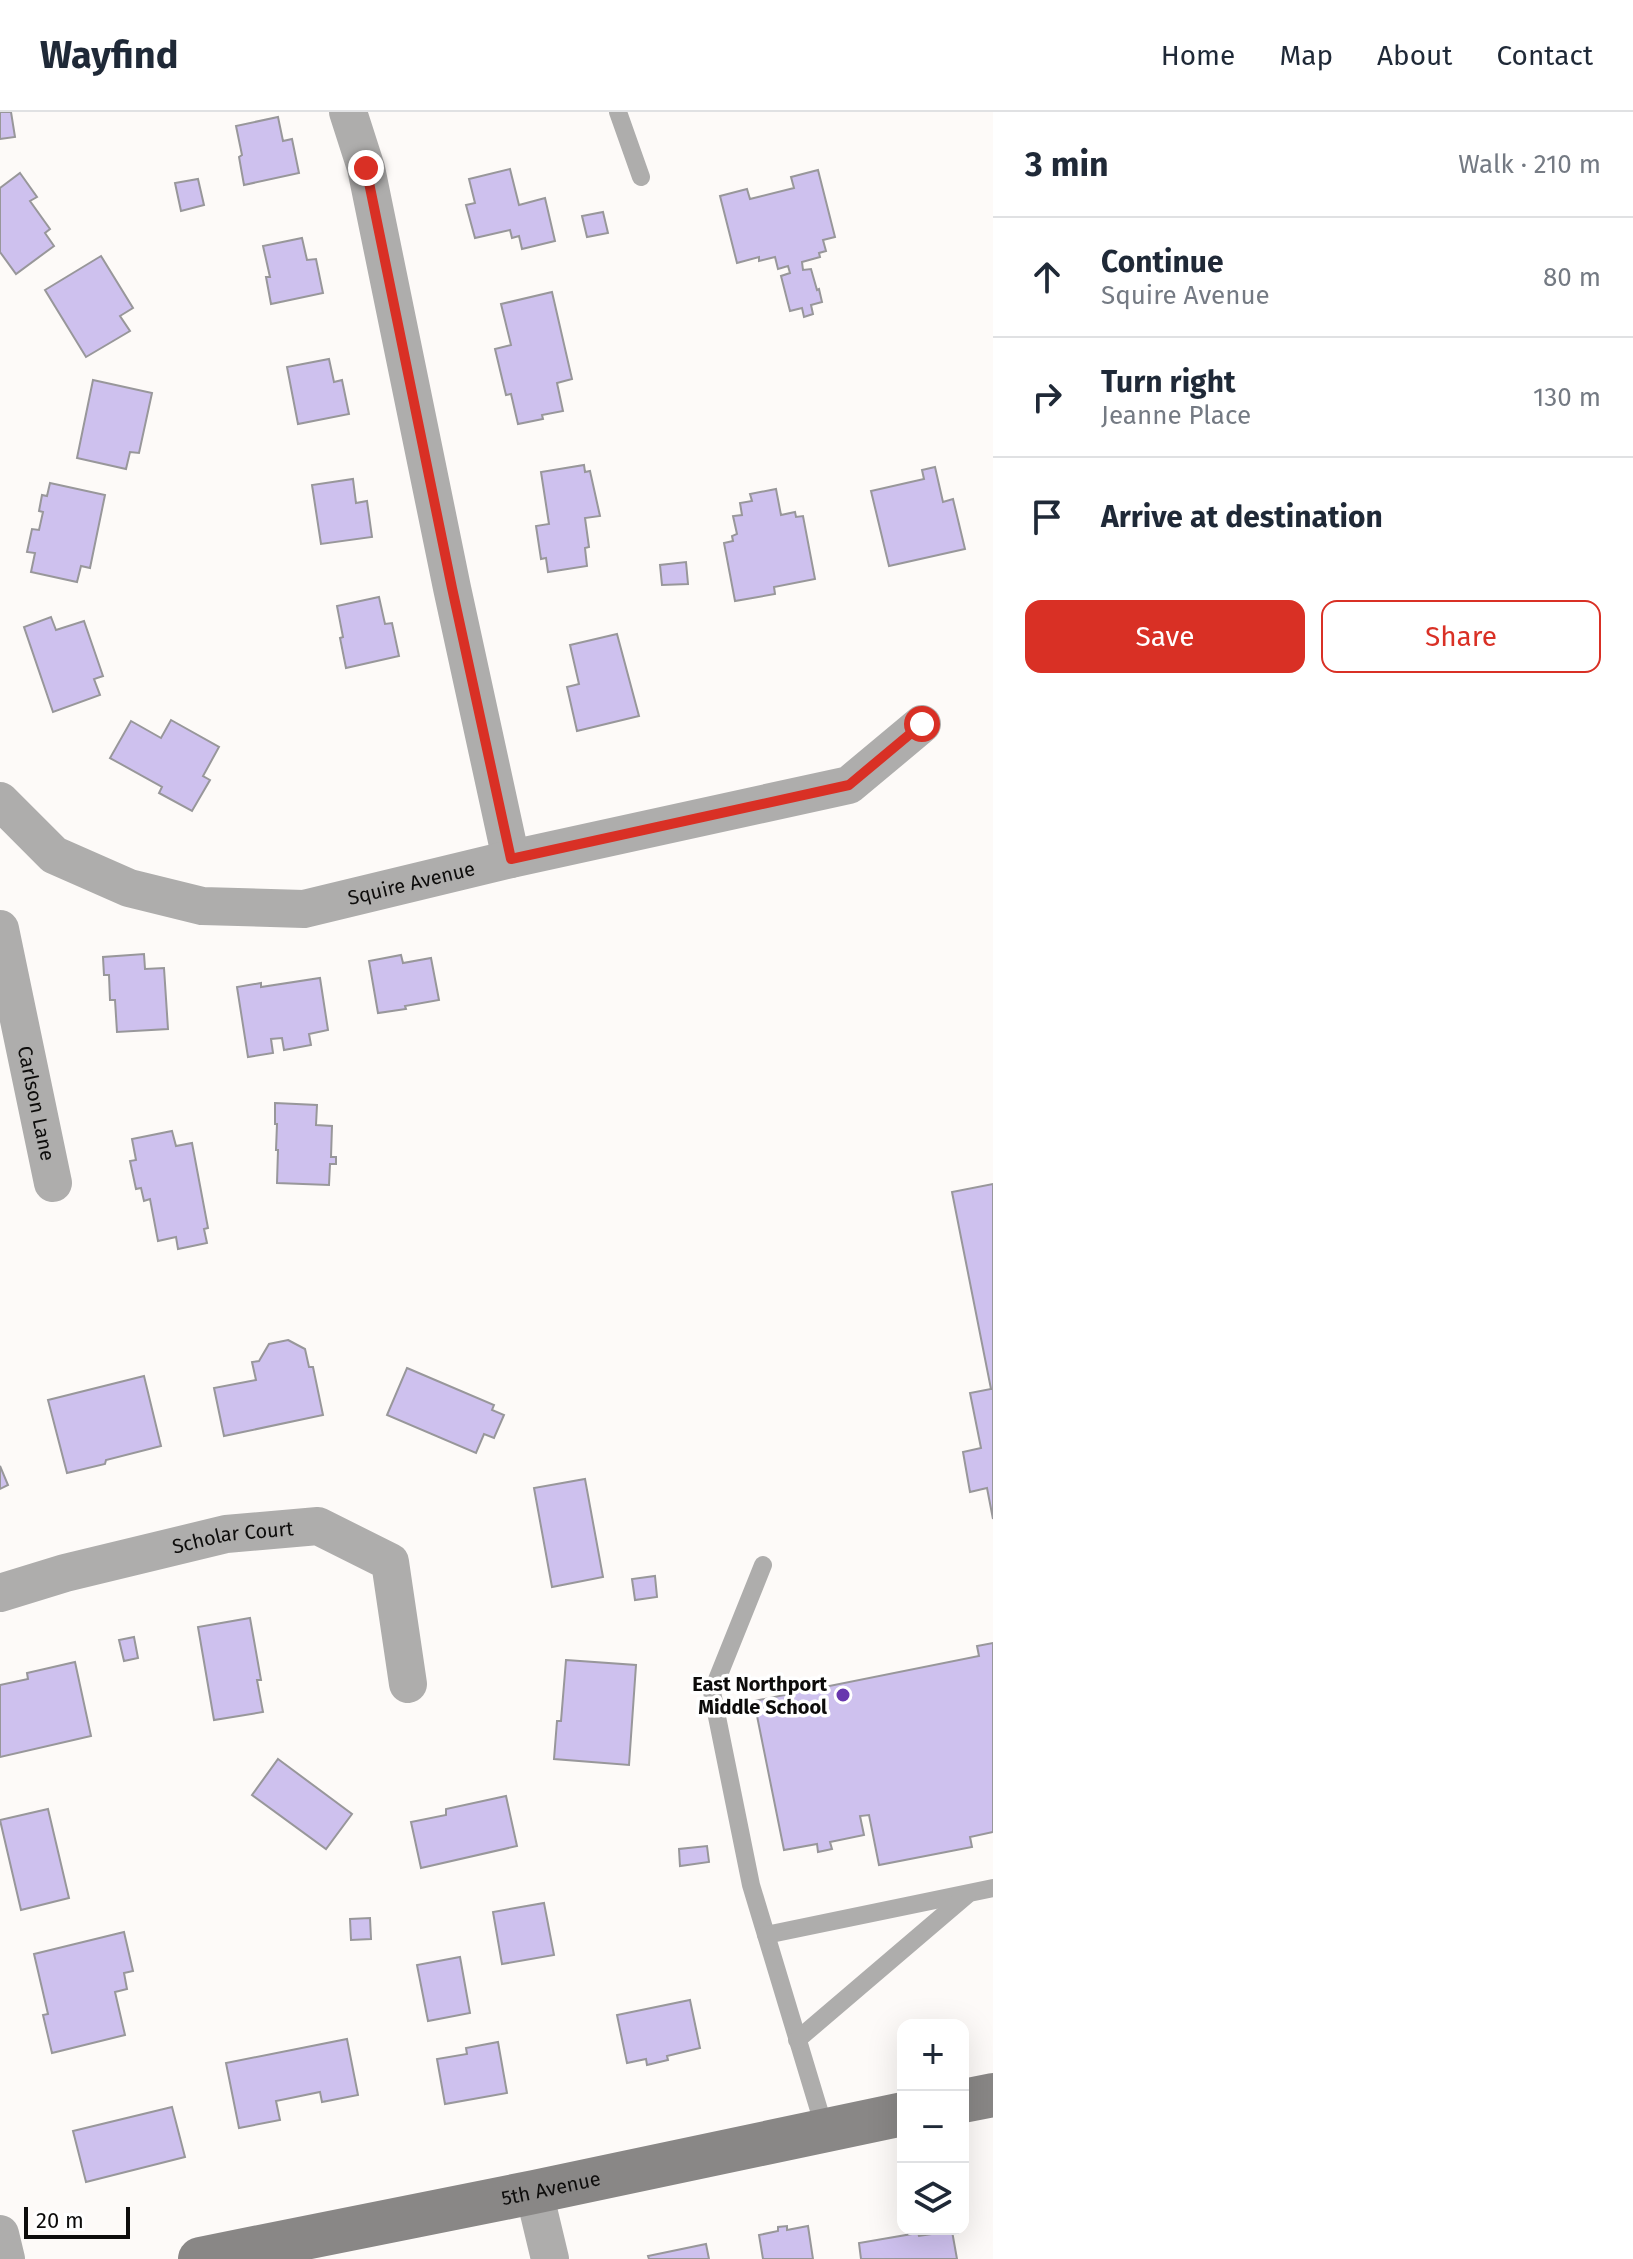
<!DOCTYPE html>
<html lang="en">
<head>
<meta charset="utf-8">
<style>
  body { margin:0; font-family:"Fira Sans",sans-serif; background:#f2f2f3; color:#1f2937 }
  .controls { position:absolute; right:24px; bottom:24px; display:grid; overflow:hidden; border-radius:16px; box-shadow:0 8px 32px #0002 }
  .controls button { width:72px; height:72px; display:grid; place-items:center; padding:0; border:0; border-bottom:2px solid #e0e1e3; background:#fff; color:#1f2937; font:40px sans-serif }
  .scale { position:absolute; left:24px; bottom:20px; width:106px; box-sizing:border-box; padding-left:8px; border:4px solid #0d0c0b; border-top:0; font-size:22px; line-height:28px; white-space:nowrap; color:#0d0c0b; -webkit-text-stroke:6px #fff; paint-order:stroke }
  .stop { position:absolute; width:24px; height:24px; margin:-18px; border:6px solid #d93025; border-radius:50%; background:#fff }
  .stop.end { background:#d93025; border-color:#fff; box-shadow:0 2px 8px #0008 }
  .list { margin:0; padding:0; list-style:none }
  h2 { display:flex; justify-content:space-between; align-items:center; height:104px; margin:0; padding:0 32px; font-size:34px }
  h2 small { font-size:26px; font-weight:400; color:#747a83 }
  .list li { display:grid; grid-template-columns:52px 1fr auto; gap:24px; align-items:center; box-sizing:border-box; height:120px; padding:0 32px; border-top:2px solid #e0e1e3 }
  .list b { display:block; font-size:30px; white-space:nowrap }
  .list p { margin:0; font-size:26px; white-space:nowrap; color:#747a83 }
  .list em { font-size:26px; font-style:normal; color:#747a83 }
  .actions { display:flex; gap:16px; padding:24px 32px }
  .actions a { flex:1; padding:18px 0; border:2px solid #d93025; border-radius:16px; text-align:center; font-size:28px; color:#d93025 }
  .actions .main { background:#d93025; color:#fff }
  .icon { flex:none; width:44px; height:44px; fill:none; stroke:currentColor; stroke-width:2; stroke-linecap:round; stroke-linejoin:round }
  .map { position:relative; flex:none; width:993px; height:2147px; overflow:hidden }
  header { display:flex; align-items:center; gap:48px; box-sizing:border-box; height:112px; padding:0 40px; background:#fff; border-bottom:2px solid #e0e1e3 }
  header strong { font-size:38px }
  nav { display:flex; gap:44px; margin-inline-start:auto; font-size:28px }
  main { display:flex }
  aside { flex:1; background:#fff }
  .map>svg:first-child { display:block }
  .building { fill:#cec1ee; stroke:#98979a; stroke-width:2 }
  .lines { fill:none; stroke-linecap:round; stroke-linejoin:round }
  .lane { stroke:#aeadac; stroke-width:18 }
  .street { stroke:#aeadac; stroke-width:38 }
  .secondary { stroke:#898786; stroke-width:44 }
  .route { stroke:#d93025; stroke-width:10 }
  .poi-dot { fill:#6837ae; stroke:#fff; stroke-width:3 }
  .labels { text-anchor:middle; dominant-baseline:central; stroke-width:7; stroke-linejoin:round; paint-order:stroke }
  .street-label { font-size:20px; fill:#0d0c0b; stroke:#fff }
  .poi-label { font-size:20px; font-weight:bold; fill:#0d0c0b; stroke:#fff; text-anchor:end }
</style>
</head>
<body>
<header>
<strong>Wayfind</strong>
<nav><a>Home</a><a>Map</a><a>About</a><a>Contact</a></nav>
</header>
<main>
<div class="map">
<svg width="993" height="2147" viewBox="0 0 993 2147">
  <rect width="100%" height="100%" fill="#fdfaf8"/>
  <g class="building">
    <polygon points="0,0 11,0 15,25 0,27"/>
    <polygon points="278,5 283,29 292,27 299,61 244,73 239,45 242,43 236,14"/>
    <polygon points="510,57 519,93 545,86 555,129 522,137 519,124 512,126 510,118 475,126 466,93 475,91 469,67"/>
    <polygon points="818,58 835,125 823,128 826,139 819,141 820,145 802,150 803,158 811,157 817,178 819,177 822,190 811,193 813,202 804,205 802,196 790,199 781,164 790,161 788,154 778,157 775,145 759,149 759,145 737,151 720,84 747,77 750,87 794,76 791,65"/>
    <polygon points="20,61 37,85 30,89 50,117 45,121 54,134 16,162 0,140 0,76"/>
    <polygon points="198,67 204,93 181,99 175,71"/>
    <polygon points="603,100 608,121 587,125 582,104"/>
    <polygon points="302,126 307,148 316,147 323,181 271,192 266,165 270,165 263,134"/>
    <polygon points="101,144 133,196 120,204 130,219 86,245 45,178"/>
    <polygon points="552,180 572,267 557,271 563,299 542,303 543,307 518,312 511,282 506,283 495,237 511,233 501,192"/>
    <polygon points="329,247 334,270 342,268 349,302 298,312 287,255"/>
    <polygon points="93,268 152,281 139,341 130,340 126,357 77,346"/>
    <polygon points="584,353 585,360 590,359 600,404 585,406 589,435 585,436 587,454 548,460 546,446 541,447 536,414 549,412 541,360"/>
    <polygon points="935,355 943,390 953,387 965,437 889,454 871,379 924,367 922,358"/>
    <polygon points="353,367 356,391 367,389 372,425 321,432 312,373"/>
    <polygon points="50,371 105,383 90,456 81,454 77,470 31,460 35,441 27,440 32,417 39,418 43,400 39,399 42,383 47,384"/>
    <polygon points="776,377 781,403 795,400 796,405 803,404 815,467 774,475 775,482 735,489 724,431 733,429 732,424 737,422 733,404 742,403 740,391 752,389 750,382"/>
    <polygon points="686,450 688,472 662,473 660,453"/>
    <polygon points="379,485 385,512 392,511 399,544 346,556 340,526 343,525 337,494"/>
    <polygon points="51,505 56,518 84,509 103,564 94,567 100,583 53,600 24,515"/>
    <polygon points="617,522 639,604 577,619 567,575 579,572 570,533"/>
    <polygon points="171,608 219,635 203,664 210,668 192,699 159,681 162,675 110,646 131,609 161,626"/>
    <polygon points="144,842 145,857 164,856 168,917 117,920 115,888 110,888 109,863 104,863 103,845"/>
    <polygon points="401,843 403,851 431,846 439,888 405,894 406,897 378,901 369,849"/>
    <polygon points="320,866 328,918 309,922 311,933 284,938 282,926 271,927 273,941 248,945 237,875 261,871 261,875"/>
    <polygon points="275,991 317,993 316,1013 332,1014 331,1045 336,1045 336,1052 330,1052 329,1073 277,1071 278,1038 276,1038 277,1012 275,1012"/>
    <polygon points="172,1019 176,1034 192,1031 208,1116 204,1117 207,1131 178,1137 176,1125 158,1129 150,1087 144,1089 141,1076 136,1077 130,1049 136,1048 132,1027"/>
    <polygon points="993,1072 993,1407 987,1376 970,1380 963,1340 981,1336 970,1281 991,1277 952,1080"/>
    <polygon points="288,1228 305,1237 309,1255 313,1255 323,1303 224,1324 214,1276 256,1268 252,1250 259,1249 269,1232"/>
    <polygon points="407,1256 494,1293 492,1298 504,1303 494,1326 484,1322 476,1341 387,1303"/>
    <polygon points="144,1264 161,1334 106,1348 105,1352 67,1361 48,1288"/>
    <polygon points="0,1354 8,1373 0,1377"/>
    <polygon points="585,1367 603,1465 552,1475 534,1376"/>
    <polygon points="655,1464 657,1485 635,1488 632,1467"/>
    <polygon points="250,1506 261,1568 257,1568 263,1600 214,1608 198,1515"/>
    <polygon points="134,1525 138,1546 124,1549 119,1528"/>
    <polygon points="993,1531 993,1720 970,1725 972,1735 879,1753 869,1703 860,1704 864,1723 830,1730 832,1737 818,1740 817,1732 784,1738 754,1589 979,1544 977,1534"/>
    <polygon points="566,1548 636,1553 629,1653 554,1647 557,1609 561,1609"/>
    <polygon points="75,1550 91,1624 0,1645 0,1573 28,1567 27,1561"/>
    <polygon points="278,1647 352,1702 326,1737 252,1683"/>
    <polygon points="506,1684 517,1734 421,1756 411,1710 446,1703 446,1697"/>
    <polygon points="48,1697 69,1786 21,1798 0,1708"/>
    <polygon points="707,1734 709,1750 680,1754 679,1737"/>
    <polygon points="544,1791 554,1843 502,1852 493,1800"/>
    <polygon points="370,1806 371,1827 351,1828 350,1807"/>
    <polygon points="124,1820 133,1859 124,1861 127,1877 115,1880 125,1923 52,1941 43,1903 48,1902 34,1842"/>
    <polygon points="460,1845 470,1901 428,1909 417,1853"/>
    <polygon points="690,1888 700,1936 667,1944 668,1948 647,1953 646,1947 627,1951 617,1903"/>
    <polygon points="347,1927 358,1983 322,1990 320,1980 276,1989 280,2008 239,2016 226,1951"/>
    <polygon points="498,1930 507,1981 445,1992 437,1947 467,1942 466,1936"/>
    <polygon points="172,1995 185,2045 86,2070 73,2019"/>
    <polygon points="787,2114 787,2118 808,2114 813,2147 763,2147 759,2123 778,2119 778,2115"/>
    <polygon points="952,2119 957,2147 861,2147 859,2131 918,2121 919,2124"/>
    <polygon points="706,2132 709,2147 649,2147 648,2144"/>
  </g>
  <g class="lines">
    <g class="lane">
      <polyline points="618,0 641,65"/>
      <polyline points="763,1453 712,1580 751,1773 825,2018"/>
      <polyline points="766,1823 993,1776"/>
      <polyline points="797,1928 967,1783"/>
    </g>
    <g class="street">
      <polyline points="348,0 366,56 452,476 511,747"/>
      <path id="s1" d="M0,689L54,743L129,776L202,794L304,797L511,747L849,673L922,612"/>
      <path id="s2" d="M0,817L53,1071"/>
      <path id="s3" d="M0,1481L65,1461L226,1422L318,1414L390,1450L408,1572"/>
      <polyline points="534,2080 550,2147"/>
      <polyline points="0,2122 6,2147"/>
    </g>
    <g class="secondary">
      <polyline points="963,1989 993,1983"/>
      <path id="s4" d="M200,2147L534,2080L903,2002"/>
    </g>
  </g>
  <g class="lines">
    <polyline class="route" points="366,56 452,476 511,747 849,673 922,612"/>
  </g>
  <circle class="poi-dot" cx="843" cy="1583" r="8"/>
  <g class="labels">
    <g class="street-label">
      <text stroke="none"><textPath href="#s1" startOffset="446">Squire Avenue</textPath></text>
      <text stroke="none"><textPath href="#s2" startOffset="178">Carlson Lane</textPath></text>
      <text stroke="none"><textPath href="#s3" startOffset="240">Scholar Court</textPath></text>
      <text stroke="none"><textPath href="#s4" startOffset="358">5th Avenue</textPath></text>
    </g>
    <g class="poi-label">
      <text x="827" y="1572">East Northport<tspan x="827" dy="23">Middle School</tspan></text>
    </g>
  </g>
</svg>
<div class="controls">
<button>+</button>
<button>−</button>
<button><svg class="icon" aria-label="layers" viewBox="0 0 24 24"><path d="M12 4l9 5-9 5-9-5zM3 14l9 5 9-5"/></svg></button>
</div>
<div class="scale">20 m</div>
<div class="stop" style="left:922px;top:612px"></div>
<div class="stop end" style="left:366px;top:56px"></div>
</div>
<aside>
<h2>3 min<small>Walk · 210 m</small></h2>
<ul class="list">
<li><svg class="icon" aria-label="ahead" viewBox="0 0 24 24"><path d="M12 20V5M6 11l6-6 6 6"/></svg><div><b>Continue</b><p>Squire Avenue</p></div><em>80 m</em></li>
<li><svg class="icon" aria-label="right" viewBox="0 0 24 24"><path d="M7 20v-9h11M14 6l5 5-5 5"/></svg><div><b>Turn right</b><p>Jeanne Place</p></div><em>130 m</em></li>
<li><svg class="icon" aria-label="arrive" viewBox="0 0 24 24"><path d="M6 21V4h12l-3 4 3 4H6"/></svg><div><b>Arrive at destination</b></div></li>
</ul>
<div class="actions"><a class="main">Save</a><a>Share</a></div>
</aside>
</main>
</body>
</html>
